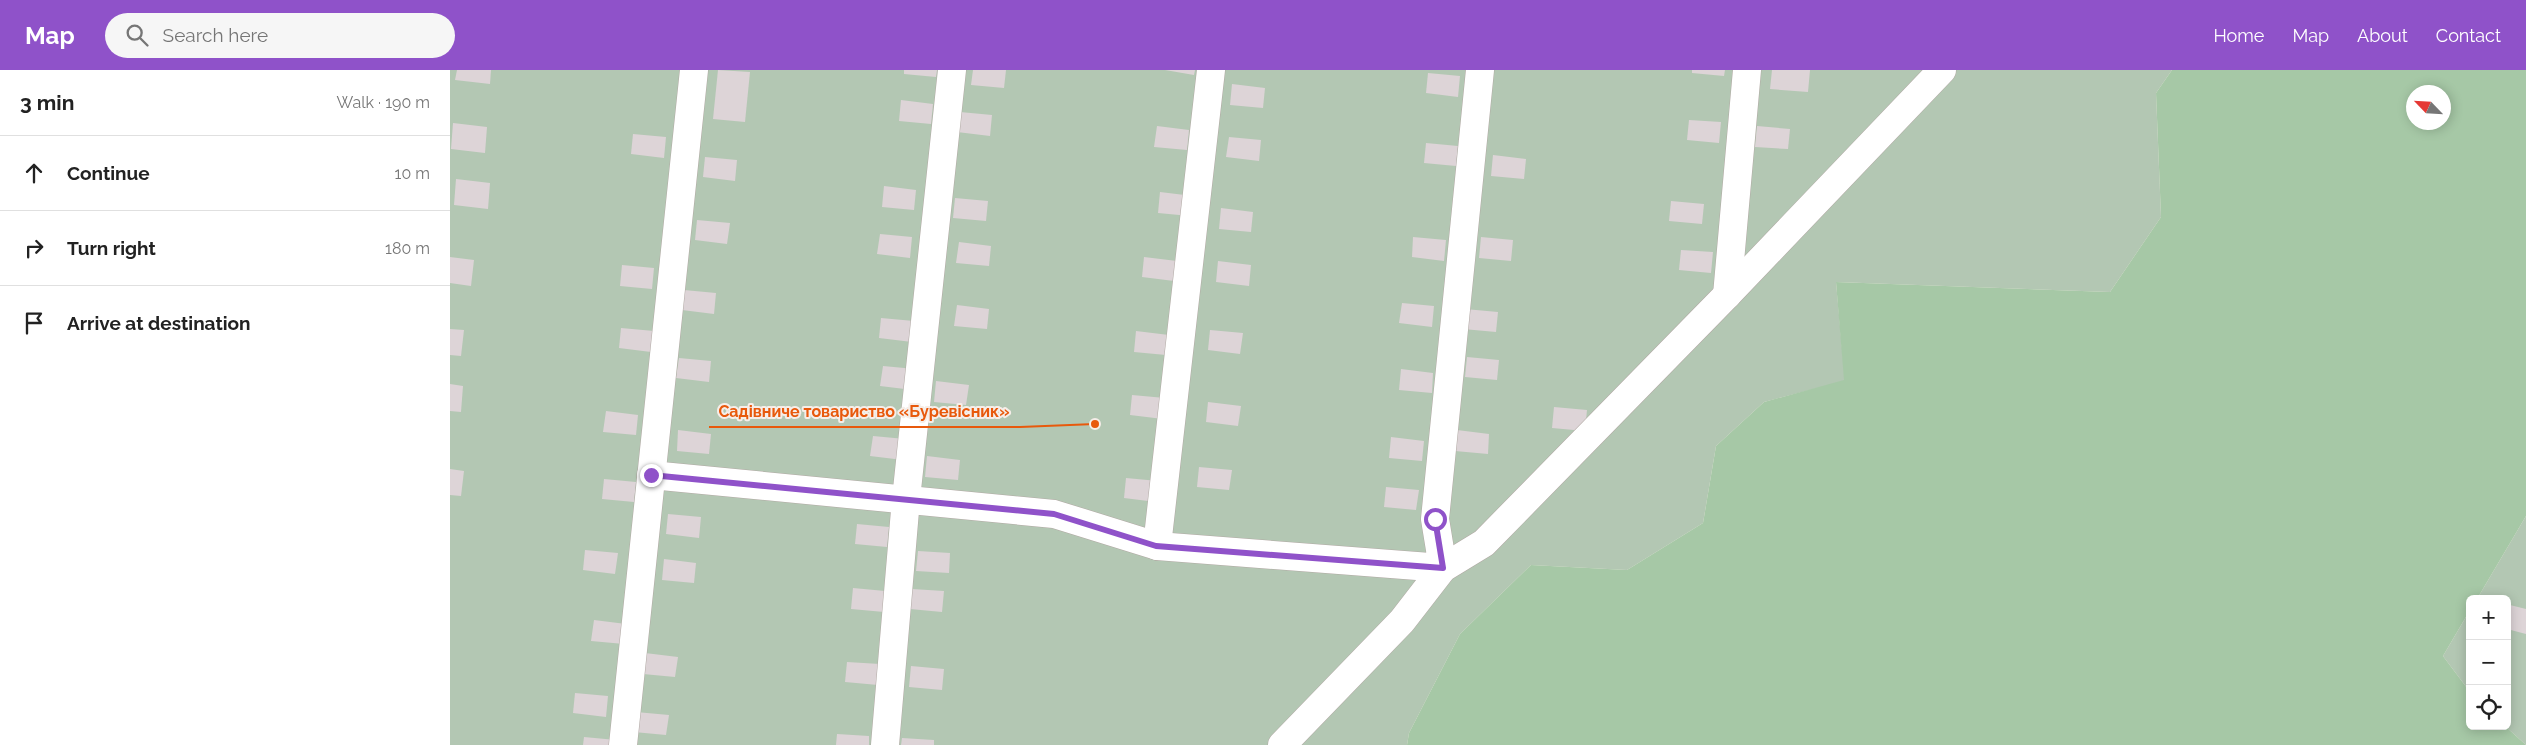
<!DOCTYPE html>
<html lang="en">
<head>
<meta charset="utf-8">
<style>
  body { margin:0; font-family:Raleway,sans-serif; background:#f6f6f6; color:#222 }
  .controls { position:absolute; right:15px; bottom:15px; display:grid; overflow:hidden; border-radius:8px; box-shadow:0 2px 12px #0003 }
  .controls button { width:45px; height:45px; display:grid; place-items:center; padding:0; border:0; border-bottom:1px solid #e0e0e0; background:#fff; color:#222; font:25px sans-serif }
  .compass { position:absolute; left:1956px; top:15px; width:45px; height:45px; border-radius:50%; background:#fff; box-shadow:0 2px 12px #0003; rotate:295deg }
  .stop { position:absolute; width:15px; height:15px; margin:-11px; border:4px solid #8f52c9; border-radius:50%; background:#fff }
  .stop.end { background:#8f52c9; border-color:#fff; box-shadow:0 1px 5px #0008 }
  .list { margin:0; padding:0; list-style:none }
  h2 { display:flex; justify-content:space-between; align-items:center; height:65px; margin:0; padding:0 20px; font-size:21px }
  h2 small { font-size:16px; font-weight:400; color:#767676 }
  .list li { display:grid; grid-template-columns:32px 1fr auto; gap:15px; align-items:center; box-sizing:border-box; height:75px; padding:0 20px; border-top:1px solid #e0e0e0 }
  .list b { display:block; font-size:19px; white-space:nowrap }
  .list em { font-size:16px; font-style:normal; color:#767676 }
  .icon { flex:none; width:28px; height:28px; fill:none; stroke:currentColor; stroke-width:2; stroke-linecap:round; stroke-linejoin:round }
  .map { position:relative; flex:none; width:2076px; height:675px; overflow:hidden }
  header { display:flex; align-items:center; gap:30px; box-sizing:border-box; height:70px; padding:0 25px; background:#8f52c9; color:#fff }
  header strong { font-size:24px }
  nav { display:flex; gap:28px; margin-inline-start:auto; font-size:18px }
  .search { width:350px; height:45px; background:#f6f6f6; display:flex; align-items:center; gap:12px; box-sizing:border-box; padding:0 18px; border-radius:28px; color:#767676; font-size:19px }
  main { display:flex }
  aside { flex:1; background:#fff }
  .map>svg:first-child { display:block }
  .green { fill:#b3c7b3 }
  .forest { fill:#a6c8a6; fill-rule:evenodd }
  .building { fill:#ddd4d7 }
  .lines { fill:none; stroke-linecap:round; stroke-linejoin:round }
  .minor-casing { stroke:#b1a9a4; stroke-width:29 }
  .minor { stroke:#fff; stroke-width:28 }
  .route { stroke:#8f52c9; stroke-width:6 }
  .leader { fill:none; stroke:#e8590c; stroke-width:2 }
  .callout-dot { fill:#e8590c; stroke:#f6eee9; stroke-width:2 }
  .callout-label { font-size:16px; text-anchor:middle; font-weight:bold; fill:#e8590c; stroke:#f6eee9; stroke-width:4; stroke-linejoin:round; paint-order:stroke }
</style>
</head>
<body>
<header>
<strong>Map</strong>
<div class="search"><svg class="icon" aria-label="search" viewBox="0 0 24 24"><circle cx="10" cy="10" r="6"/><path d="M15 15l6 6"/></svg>Search here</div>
<nav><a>Home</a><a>Map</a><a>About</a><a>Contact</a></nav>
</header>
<main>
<aside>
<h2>3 min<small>Walk · 190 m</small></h2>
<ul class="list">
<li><svg class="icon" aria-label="ahead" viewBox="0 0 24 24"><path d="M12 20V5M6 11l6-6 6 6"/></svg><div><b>Continue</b></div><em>10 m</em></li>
<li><svg class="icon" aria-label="right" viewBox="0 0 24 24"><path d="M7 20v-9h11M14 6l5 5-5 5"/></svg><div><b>Turn right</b></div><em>180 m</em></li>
<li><svg class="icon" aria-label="arrive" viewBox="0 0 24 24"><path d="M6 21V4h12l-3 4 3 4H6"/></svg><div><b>Arrive at destination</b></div></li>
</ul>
</aside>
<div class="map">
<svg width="2076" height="675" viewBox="0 0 2076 675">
  <rect width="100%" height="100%" fill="#f6eee9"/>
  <g class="green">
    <polygon points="0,0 1722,0 1706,23 1711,147 1660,222 1386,212 1395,311 1314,332 1266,376 1253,453 1177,500 1081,495 1010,564 959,663 957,675 0,675"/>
    <polygon points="2076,446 2076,675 2055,656 2057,656 2057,529 2027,529"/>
    <polygon points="2020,540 2020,622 1993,586"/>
  </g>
  <path class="forest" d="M1722,0H2076V446L2027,529H2020V540L1993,586L2020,622V656H2055L2076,675H957L959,663L1010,564L1081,495L1177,500L1253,453L1266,376L1314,332L1394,310L1386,212L1660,222L1711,147L1706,23ZM1964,22H1994V52H1964Z"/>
  <g class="building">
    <polygon points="7,0 41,0 40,14 5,10"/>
    <polygon points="268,0 300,2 295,52 263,49"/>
    <polygon points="454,0 487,0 486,7 454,4"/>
    <polygon points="523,0 556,0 554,18 521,15"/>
    <polygon points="715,0 745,0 744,5"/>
    <polygon points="1242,0 1275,0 1274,6 1242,3"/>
    <polygon points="1322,0 1360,0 1358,22 1320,19"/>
    <polygon points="978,3 1010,6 1008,27 976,23"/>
    <polygon points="782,14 815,18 813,38 780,35"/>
    <polygon points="451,30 483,34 481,54 449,51"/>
    <polygon points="510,42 542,45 540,66 507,62"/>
    <polygon points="1239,50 1271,52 1269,73 1237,70"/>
    <polygon points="3,53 37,57 35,83 1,79"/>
    <polygon points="707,56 739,60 737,80 704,77"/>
    <polygon points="1307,56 1340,59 1338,79 1305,77"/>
    <polygon points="183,64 216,67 214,88 181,84"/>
    <polygon points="779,67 811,70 809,91 776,87"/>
    <polygon points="976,73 1008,76 1006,96 974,93"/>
    <polygon points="1043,85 1076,89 1074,109 1041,106"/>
    <polygon points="255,87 287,90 285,111 253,107"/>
    <polygon points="6,109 40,113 38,139 4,135"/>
    <polygon points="434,116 466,120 464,140 432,137"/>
    <polygon points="710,122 743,126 740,146 708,143"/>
    <polygon points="505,128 538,131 536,151 503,148"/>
    <polygon points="1221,131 1254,134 1252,154 1219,151"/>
    <polygon points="771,138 803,142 801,162 769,159"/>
    <polygon points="247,150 280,153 277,174 245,170"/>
    <polygon points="430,164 462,167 460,188 427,184"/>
    <polygon points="963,167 996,170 994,191 962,187"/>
    <polygon points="1031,167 1063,170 1061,191 1029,188"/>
    <polygon points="509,172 541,176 539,196 506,193"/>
    <polygon points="1231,180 1263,182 1261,203 1229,200"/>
    <polygon points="0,187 24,190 21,216 0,213"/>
    <polygon points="694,187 727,191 724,211 692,207"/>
    <polygon points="768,191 801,195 799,216 766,212"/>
    <polygon points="172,195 204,198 202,219 170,216"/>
    <polygon points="234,220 266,223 264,244 232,240"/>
    <polygon points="952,233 984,236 982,257 949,253"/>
    <polygon points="507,235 539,239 537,259 504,256"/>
    <polygon points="1015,239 1048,242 1046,262 1013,259"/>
    <polygon points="431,248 464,251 462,272 429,268"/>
    <polygon points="171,258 204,261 201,282 169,278"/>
    <polygon points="0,259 14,260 11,286 0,285"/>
    <polygon points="760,260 793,263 790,284 758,280"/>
    <polygon points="686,261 719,265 716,285 684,282"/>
    <polygon points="1017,287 1049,290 1047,310 1015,307"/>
    <polygon points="229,288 261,291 259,312 226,308"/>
    <polygon points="433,296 465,299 463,320 430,316"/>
    <polygon points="951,299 983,303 982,323 949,320"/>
    <polygon points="486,311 519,315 516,335 484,332"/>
    <polygon points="0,314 13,316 11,342 0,341"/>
    <polygon points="682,325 715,328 713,349 680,345"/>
    <polygon points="758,332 791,336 788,356 756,352"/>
    <polygon points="1104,337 1137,340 1135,361 1102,358"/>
    <polygon points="156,341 188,345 186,365 153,362"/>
    <polygon points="228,360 261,364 259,384 227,381"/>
    <polygon points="1007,360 1039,364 1038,384 1005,381"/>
    <polygon points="423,366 455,369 453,390 420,386"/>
    <polygon points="941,367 974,371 972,391 939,388"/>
    <polygon points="477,386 510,390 508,410 475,407"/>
    <polygon points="749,397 782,400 779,420 747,417"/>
    <polygon points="0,399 14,401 11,426 0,425"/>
    <polygon points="676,408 708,411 706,432 674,428"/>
    <polygon points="154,409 186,412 184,432 152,429"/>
    <polygon points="936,417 969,420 966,440 934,437"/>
    <polygon points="218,444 251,447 249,468 216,464"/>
    <polygon points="407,454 439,457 437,477 405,474"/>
    <polygon points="135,480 168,483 165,504 133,500"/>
    <polygon points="468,481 500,483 499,503 466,501"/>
    <polygon points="214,489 246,493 244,513 212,510"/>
    <polygon points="403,518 435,521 434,542 401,539"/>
    <polygon points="462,519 494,521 492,542 460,539"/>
    <polygon points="2060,535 2076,539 2076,564 2057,559"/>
    <polygon points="144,550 176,554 174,574 141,571"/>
    <polygon points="195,583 228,587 225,607 193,604"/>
    <polygon points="397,592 430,594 428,615 395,612"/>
    <polygon points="461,596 494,599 492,620 459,617"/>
    <polygon points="125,623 158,626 156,647 123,643"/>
    <polygon points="186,642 219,645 216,665 184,662"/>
    <polygon points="387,664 419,666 419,675 386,675"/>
    <polygon points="134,667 166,670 166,675 133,675"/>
    <polygon points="452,668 484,670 484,675 451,675"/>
  </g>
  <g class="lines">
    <g class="minor-casing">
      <g id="minor">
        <polyline points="1277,225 1297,0"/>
        <polyline points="201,405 604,444 707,476 993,498 985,449 1030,0"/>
        <polyline points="707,476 761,0"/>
        <polyline points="173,675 244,0"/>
        <polyline points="435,675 456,429 502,0"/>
        <polyline points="832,675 952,551 993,498 1034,473 1277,225 1492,0"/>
      </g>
    </g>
    <use href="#minor" class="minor"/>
  </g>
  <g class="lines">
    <polyline class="route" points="201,405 604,444 706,476 993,498 985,449"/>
  </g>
  <path class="leader" d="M645 354L570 357H259"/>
  <circle class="callout-dot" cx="645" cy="354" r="5"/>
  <g class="callout-label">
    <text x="414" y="347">Садівниче товариство «Буревісник»</text>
  </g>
</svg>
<div class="controls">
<button>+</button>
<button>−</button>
<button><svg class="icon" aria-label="locate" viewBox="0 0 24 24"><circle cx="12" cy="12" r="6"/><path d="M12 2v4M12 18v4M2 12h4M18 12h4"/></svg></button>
</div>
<svg class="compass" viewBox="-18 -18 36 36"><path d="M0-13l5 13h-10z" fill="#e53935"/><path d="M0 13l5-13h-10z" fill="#767676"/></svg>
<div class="stop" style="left:985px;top:449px"></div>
<div class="stop end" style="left:201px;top:405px"></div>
</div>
</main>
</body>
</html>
